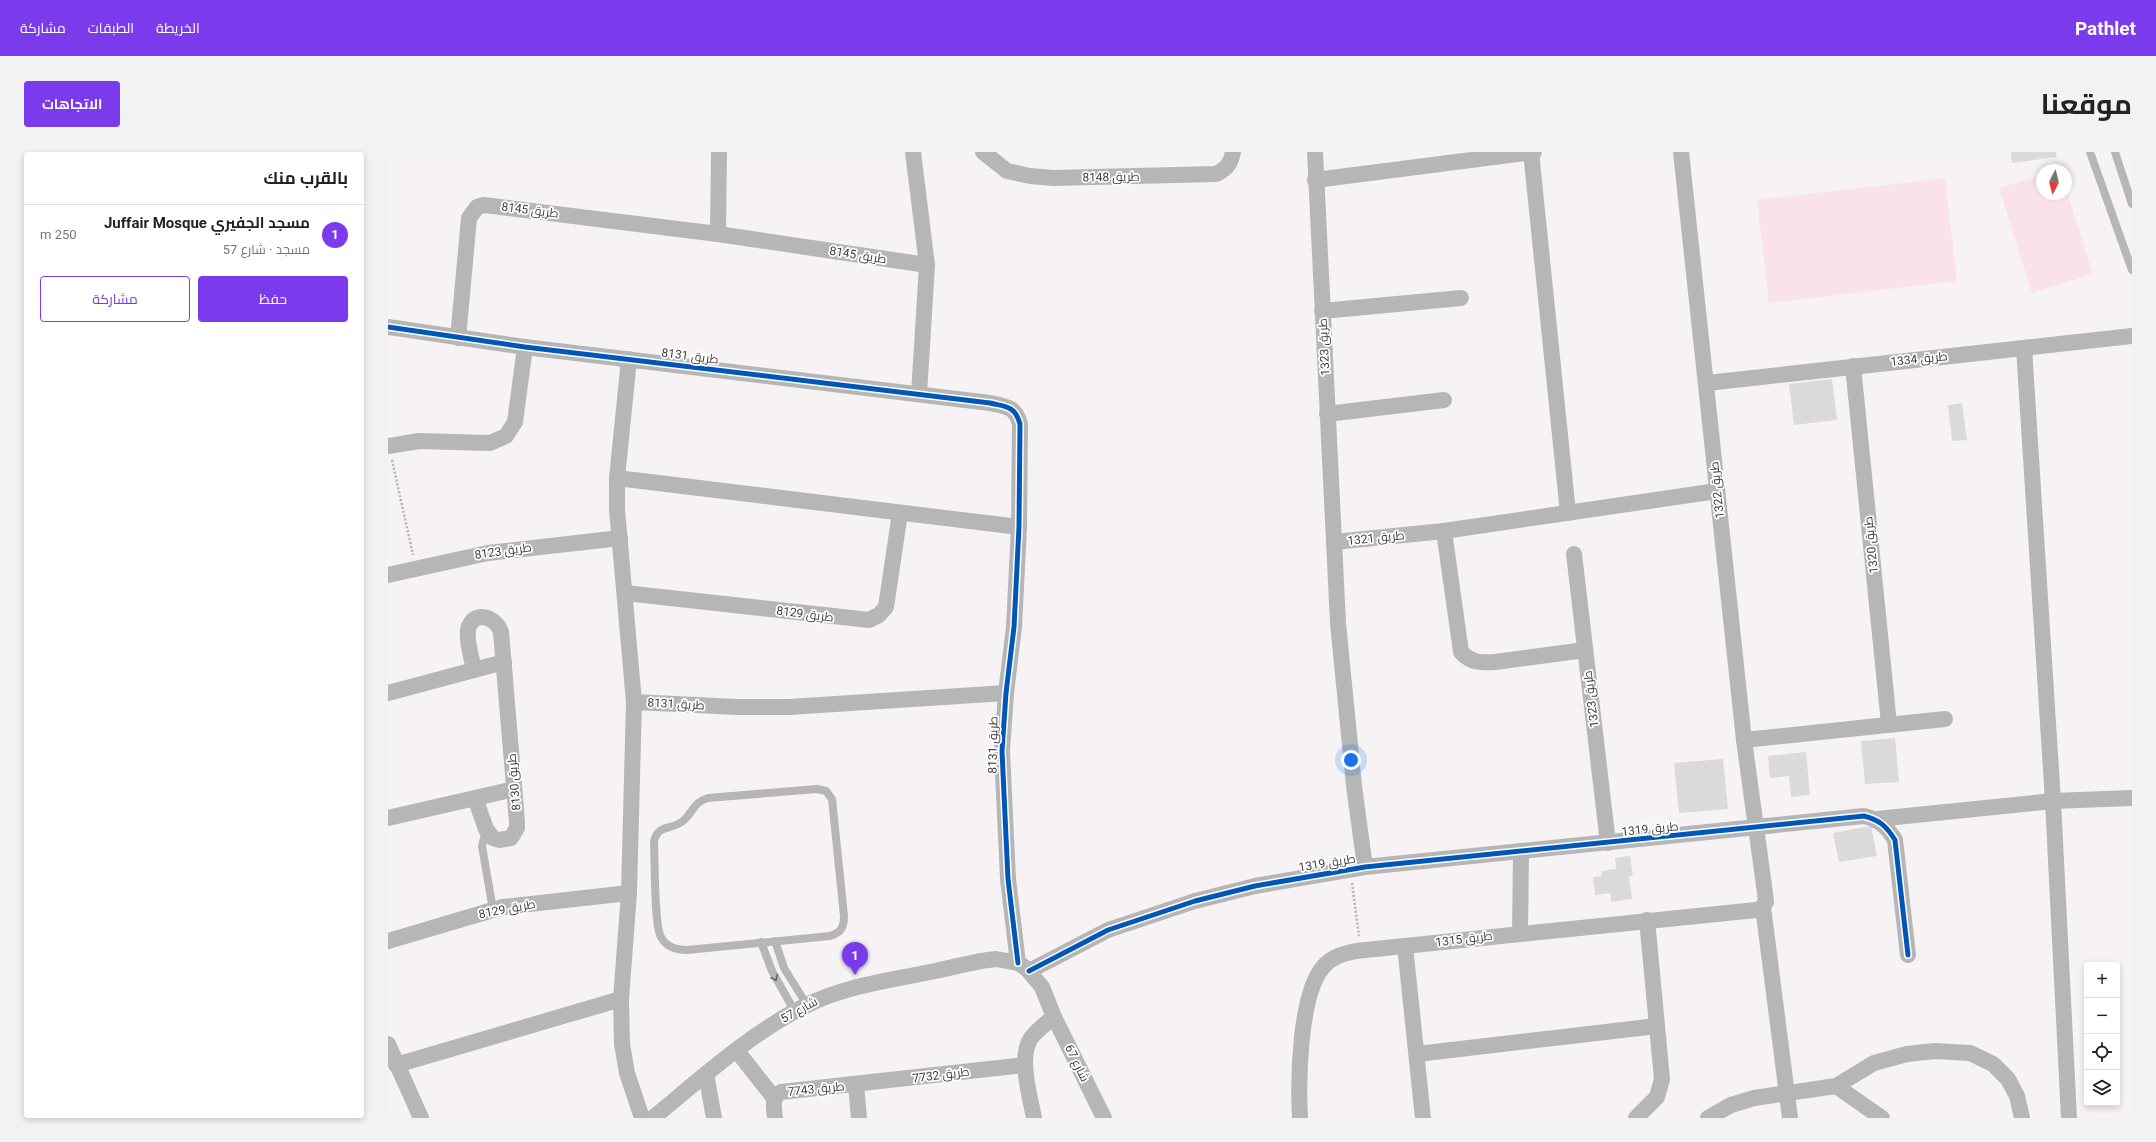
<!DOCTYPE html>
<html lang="ar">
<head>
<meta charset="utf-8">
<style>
  body { margin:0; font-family:Roboto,Cairo,sans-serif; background:#f2f2f2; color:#222; direction:rtl }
  .controls { position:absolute; right:12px; bottom:12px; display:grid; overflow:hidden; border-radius:4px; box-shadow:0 2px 6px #0003 }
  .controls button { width:36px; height:36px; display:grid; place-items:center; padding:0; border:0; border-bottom:1px solid #e0e0e0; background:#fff; color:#222; font:20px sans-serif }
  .compass { position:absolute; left:1648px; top:12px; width:36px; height:36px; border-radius:50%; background:#fff; box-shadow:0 2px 6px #0003; rotate:187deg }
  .you { position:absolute; left:963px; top:608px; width:14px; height:14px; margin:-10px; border:3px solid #fff; border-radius:50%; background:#1a73e8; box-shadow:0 0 0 6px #1a73e833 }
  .badge { display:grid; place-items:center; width:26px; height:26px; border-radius:50%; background:#7c3aed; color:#fff; font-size:13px; font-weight:700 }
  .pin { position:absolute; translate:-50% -33px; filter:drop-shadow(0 1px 2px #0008) }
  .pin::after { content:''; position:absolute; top:21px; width:14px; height:12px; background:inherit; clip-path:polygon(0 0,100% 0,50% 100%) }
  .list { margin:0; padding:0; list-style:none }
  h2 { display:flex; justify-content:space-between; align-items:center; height:52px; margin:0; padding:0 16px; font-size:17px }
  h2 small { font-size:13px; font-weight:400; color:#767676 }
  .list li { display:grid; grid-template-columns:26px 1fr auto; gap:12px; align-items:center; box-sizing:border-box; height:60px; padding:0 16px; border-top:1px solid #e0e0e0 }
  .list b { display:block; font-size:15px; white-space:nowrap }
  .list p { margin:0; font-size:13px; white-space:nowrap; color:#767676 }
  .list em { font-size:13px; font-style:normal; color:#767676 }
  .actions { display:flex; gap:8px; padding:12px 16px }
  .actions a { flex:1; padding:9px 0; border:1px solid #7c3aed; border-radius:4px; text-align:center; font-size:14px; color:#7c3aed }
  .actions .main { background:#7c3aed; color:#fff }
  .icon { flex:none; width:22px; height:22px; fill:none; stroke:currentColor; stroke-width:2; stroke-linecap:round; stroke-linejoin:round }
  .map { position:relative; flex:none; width:1744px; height:966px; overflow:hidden; direction:ltr; border-radius:4px }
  header { display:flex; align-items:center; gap:24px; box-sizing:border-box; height:56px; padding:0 20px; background:#7c3aed; color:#fff }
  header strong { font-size:19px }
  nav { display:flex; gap:22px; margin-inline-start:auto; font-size:14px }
  .intro { display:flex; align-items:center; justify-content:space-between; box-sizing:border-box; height:96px; padding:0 24px }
  h1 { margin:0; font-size:28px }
  .button { padding:10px 18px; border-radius:4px; background:#7c3aed; color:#fff; font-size:14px; font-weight:700 }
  main { display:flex; gap:24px; padding:0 24px }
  aside { flex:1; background:#fff; border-radius:4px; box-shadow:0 2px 6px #0003 }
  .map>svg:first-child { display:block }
  .pitch { fill:#fae2eb }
  .building { fill:#dcd9da }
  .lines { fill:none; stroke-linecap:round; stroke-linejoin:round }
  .path { stroke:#b3b2b3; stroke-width:2.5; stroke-dasharray:2 2; stroke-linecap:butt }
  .service { stroke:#b6b6b7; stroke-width:8 }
  .minor { stroke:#b6b6b7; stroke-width:16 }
  .cycleway-casing { stroke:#fff; stroke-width:8 }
  .cycleway { stroke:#0057b8; stroke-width:5 }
  .oneway { stroke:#686667 }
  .labels { text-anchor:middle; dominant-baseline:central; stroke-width:3.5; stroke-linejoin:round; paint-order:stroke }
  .street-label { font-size:12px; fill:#3e3b3c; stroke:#fff }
</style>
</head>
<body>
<header>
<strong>Pathlet</strong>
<nav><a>الخريطة</a><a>الطبقات</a><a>مشاركة</a></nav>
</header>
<div class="intro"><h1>موقعنا</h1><a class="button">الاتجاهات</a></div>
<main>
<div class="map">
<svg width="1744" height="966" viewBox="0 0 1744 966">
  <rect width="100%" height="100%" fill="#f7f3f5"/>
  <g class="pitch">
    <polygon points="1654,23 1654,42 1678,42 1678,37 1705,122 1644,141 1611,36"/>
    <polygon points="1557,26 1569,129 1381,151 1369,48"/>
  </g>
  <g class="building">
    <polygon points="1623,0 1668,0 1669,5 1624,11"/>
    <polygon points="1444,227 1449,268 1406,273 1401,232"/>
    <polygon points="1574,251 1579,288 1564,289 1560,253"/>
    <polygon points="1507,586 1511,630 1477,632 1473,589"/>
    <polygon points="1418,600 1422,643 1403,645 1401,624 1382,626 1380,604"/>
    <polygon points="1335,607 1340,657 1291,661 1286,611"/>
    <polygon points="1483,674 1489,704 1451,710 1445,681"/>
    <polygon points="1242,704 1245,724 1241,724 1244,747 1223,750 1222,741 1207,743 1205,725 1213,724 1214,719 1228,717 1227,706"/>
  </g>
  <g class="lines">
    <g class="path">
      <polyline points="4,308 25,403"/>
      <polyline points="964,731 971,784"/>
    </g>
    <g class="service">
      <polyline points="1702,0 1744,118"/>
      <polyline points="1727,0 1744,52"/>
      <path d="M429,637L438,639L444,647L456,764C456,775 453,781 442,784L299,798C288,798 278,795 273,785C266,773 267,708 266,690C269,672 284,678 295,669C306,660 304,651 320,646Z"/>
      <polyline points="98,678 94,694 105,758"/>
      <polyline points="387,789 396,816 419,853"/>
      <polyline points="373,790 384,819 407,860"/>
    </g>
    <g class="minor">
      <polyline points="525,0 539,113 531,242"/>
      <path d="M595,0L619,19L642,24L665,26L828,22C838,17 843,12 845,0"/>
      <polyline points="927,0 950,471 966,634 977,715"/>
      <polyline points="1143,0 1180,361"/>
      <polyline points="1293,0 1356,588 1377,741 1378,750 1375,755 1402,966"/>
      <polyline points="927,28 1146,0"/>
      <polyline points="330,82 331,0"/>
      <polyline points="934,159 1073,146"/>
      <path d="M0,175L137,195L602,251C619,255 627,254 632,272L631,375L626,475L618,541L614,599L620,727L630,811"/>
      <polyline points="70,186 81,66 89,55 96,53 330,82 539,113"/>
      <polyline points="1636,196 1665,649 1681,966"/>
      <polyline points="241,207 229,326 229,358 246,550 241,741 233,847 234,892 239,921 254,966"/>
      <polyline points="1465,214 1501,572"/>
      <polyline points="1319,231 1744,184"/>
      <polyline points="939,262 1056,248"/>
      <polyline points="0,294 31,289 102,291 118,284 127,270 137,195"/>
      <polyline points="229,326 631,375"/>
      <path d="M1056,379L1073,500C1083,511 1093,511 1107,510L1197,498"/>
      <polyline points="946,390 1056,379 1329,339"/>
      <polyline points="1186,402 1220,691"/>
      <polyline points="0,423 100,401 232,386"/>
      <polyline points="237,441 481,468 491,463 498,455 512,361"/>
      <path d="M86,518C84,506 78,490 80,478C84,458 107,463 113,480L129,670V676L123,686L111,688L105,686L98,677L87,646"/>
      <polyline points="0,541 116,510"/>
      <polyline points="246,550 349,555 401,555 618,541"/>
      <polyline points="1356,588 1557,567"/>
      <polyline points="0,666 126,637"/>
      <polyline points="1489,667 1665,649 1744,646"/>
      <polyline points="1132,781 1133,700"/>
      <polyline points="0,789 115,755 241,741"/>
      <polyline points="1017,794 1035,966"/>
      <path d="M641,819L720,778L807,749L867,734L977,715L1476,664C1492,668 1499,675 1507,688L1520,803"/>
      <polyline points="0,892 33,966"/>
      <polyline points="349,899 386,946"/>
      <polyline points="1029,902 1269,874"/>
      <polyline points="8,913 233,847"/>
      <polyline points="318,922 326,966"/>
      <polyline points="468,933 471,966"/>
      <polyline points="1448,934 1494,966"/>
      <path d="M265,966C311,928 363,881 417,854C456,834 500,829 542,820C564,816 586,809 608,807L630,811L639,817L654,835L666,865L716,966"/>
      <path d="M387,966C386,955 383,946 393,940L637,913"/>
      <path d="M646,966C642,944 630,905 643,886C649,878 658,871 666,865"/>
      <path d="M912,966C910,930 911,841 936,814C945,804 955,802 968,799L1368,758L1375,755"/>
      <polyline points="1248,966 1269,945 1274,927 1259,768"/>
      <polyline points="1320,966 1343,953 1366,946 1448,934 1486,911 1519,902 1547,899 1582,901 1605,912 1620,927 1629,944 1634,966"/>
    </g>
    <g class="cycleway-casing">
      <g id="cycleway">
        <path d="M0,175L137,195L602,251C619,255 627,254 632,272L631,375L626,475L618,541L614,599L620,727L630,811"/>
        <path d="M641,819L720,778L807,749L867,734L977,715L1476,664C1492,668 1499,675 1507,688L1520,803"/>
      </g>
    </g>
    <use href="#cycleway" class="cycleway"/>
  </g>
  <defs><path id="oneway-chevron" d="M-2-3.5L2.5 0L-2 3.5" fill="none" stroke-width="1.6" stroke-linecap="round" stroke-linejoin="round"/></defs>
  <use class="oneway" href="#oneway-chevron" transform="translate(387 826) rotate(64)"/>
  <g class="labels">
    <g class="street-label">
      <text transform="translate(723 25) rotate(-1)">طريق 8148</text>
      <text transform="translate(142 58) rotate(7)">طريق 8145</text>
      <text transform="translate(470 103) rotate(9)">طريق 8145</text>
      <text transform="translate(936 195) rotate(-93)">طريق 1323</text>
      <text transform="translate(302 204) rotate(7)">طريق 8131</text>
      <text transform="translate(1531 207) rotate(-6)">طريق 1334</text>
      <text transform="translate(1329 338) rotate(-96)">طريق 1322</text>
      <text transform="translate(988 386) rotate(-6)">طريق 1321</text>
      <text transform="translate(1483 393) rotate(-96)">طريق 1320</text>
      <text transform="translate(115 399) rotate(-8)">طريق 8123</text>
      <text transform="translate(417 462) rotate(7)">طريق 8129</text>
      <text transform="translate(1203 547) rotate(-97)">طريق 1323</text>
      <text transform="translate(288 552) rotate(3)">طريق 8131</text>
      <text transform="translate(605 593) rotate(-89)">طريق 8131</text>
      <text transform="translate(126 630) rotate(-95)">طريق 8130</text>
      <text transform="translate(1262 677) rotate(-6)">طريق 1319</text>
      <text transform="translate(939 711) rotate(-9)">طريق 1319</text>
      <text transform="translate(119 757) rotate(-11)">طريق 8129</text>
      <text transform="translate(1076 787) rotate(-7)">طريق 1315</text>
      <text transform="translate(411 858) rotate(-29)">شارع 57</text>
      <text transform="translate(689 911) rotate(64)">شارع 67</text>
      <text transform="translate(553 923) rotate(-7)">طريق 7732</text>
      <text transform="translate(428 937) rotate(-6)">طريق 7743</text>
    </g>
  </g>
</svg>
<div class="controls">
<button>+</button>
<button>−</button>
<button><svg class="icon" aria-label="locate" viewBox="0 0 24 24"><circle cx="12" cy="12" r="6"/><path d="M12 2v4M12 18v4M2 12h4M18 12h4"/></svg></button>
<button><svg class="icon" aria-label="layers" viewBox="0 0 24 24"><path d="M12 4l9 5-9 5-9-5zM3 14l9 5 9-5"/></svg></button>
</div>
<svg class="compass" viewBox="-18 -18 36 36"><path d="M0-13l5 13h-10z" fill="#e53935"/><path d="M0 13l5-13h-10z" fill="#767676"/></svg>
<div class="you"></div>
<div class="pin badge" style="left:467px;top:823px">1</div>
</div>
<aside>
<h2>بالقرب منك<small></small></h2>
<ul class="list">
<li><span class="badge">1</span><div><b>مسجد الجفيري Juffair Mosque</b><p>مسجد · شارع 57</p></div><em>250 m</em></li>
</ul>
<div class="actions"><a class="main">حفظ</a><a>مشاركة</a></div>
</aside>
</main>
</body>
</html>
